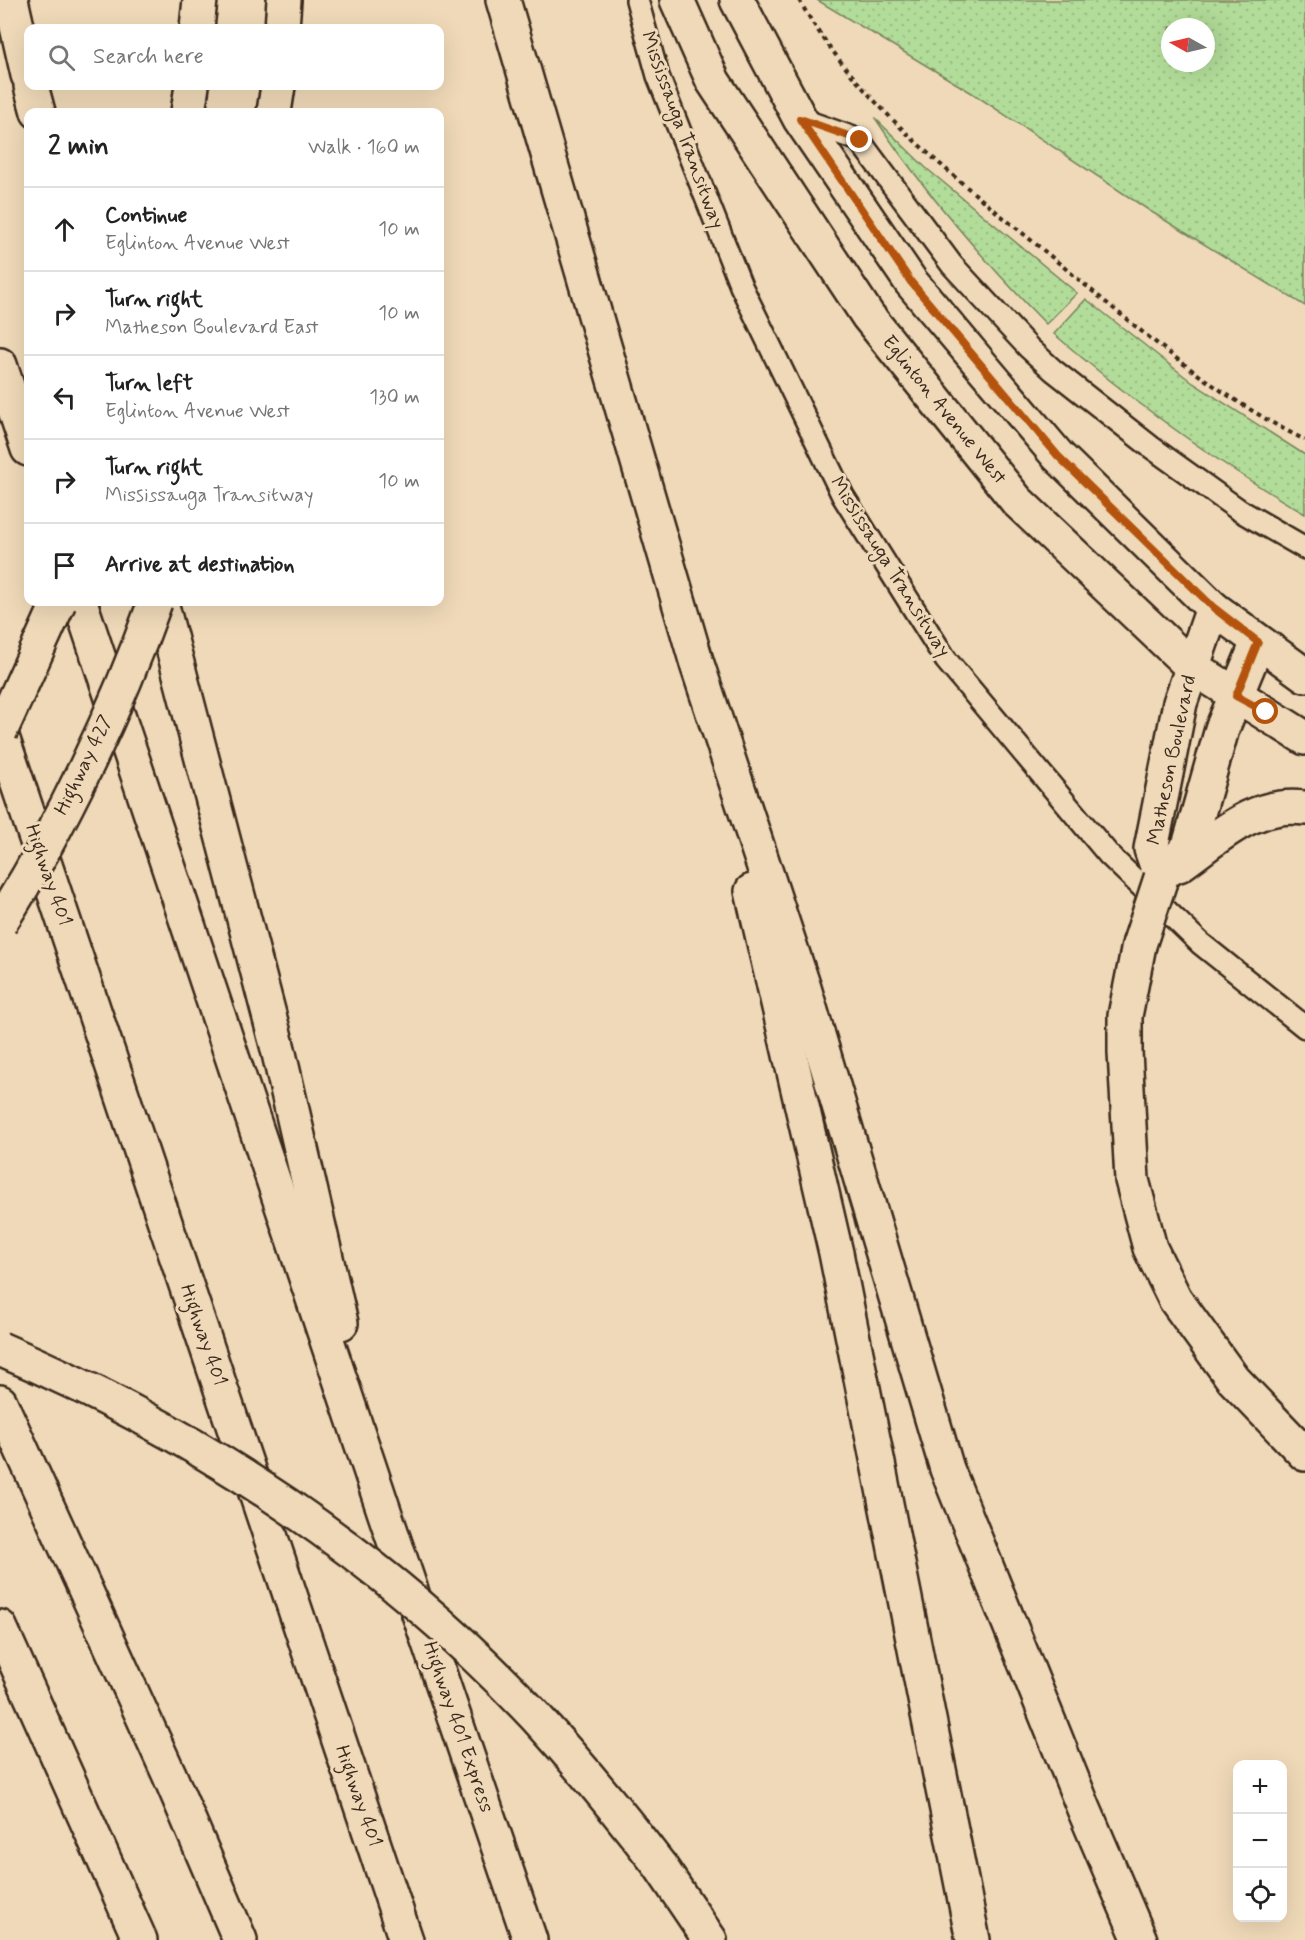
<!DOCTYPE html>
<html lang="en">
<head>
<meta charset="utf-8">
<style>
  body { margin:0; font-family:Mynerve,sans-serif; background:#f6f6f6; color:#222 }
  .controls { position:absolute; right:18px; bottom:18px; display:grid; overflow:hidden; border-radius:12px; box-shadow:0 6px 24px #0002 }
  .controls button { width:54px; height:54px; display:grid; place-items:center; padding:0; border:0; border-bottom:2px solid #e0e0e0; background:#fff; color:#222; font:30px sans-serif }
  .compass { position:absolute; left:1161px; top:18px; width:54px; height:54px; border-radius:50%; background:#fff; box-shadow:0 6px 24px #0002; rotate:278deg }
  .stop { position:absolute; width:18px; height:18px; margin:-14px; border:4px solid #b45309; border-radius:50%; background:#fff }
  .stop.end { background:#b45309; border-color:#fff; box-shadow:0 2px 6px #0008 }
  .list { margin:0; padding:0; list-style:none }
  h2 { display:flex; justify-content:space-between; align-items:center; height:78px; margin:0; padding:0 24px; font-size:26px }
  h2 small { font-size:20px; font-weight:400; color:#767676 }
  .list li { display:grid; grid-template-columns:39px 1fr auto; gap:18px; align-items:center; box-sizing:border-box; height:84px; padding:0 24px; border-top:2px solid #e0e0e0 }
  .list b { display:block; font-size:22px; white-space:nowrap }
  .list p { margin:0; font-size:20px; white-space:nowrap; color:#767676 }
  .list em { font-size:20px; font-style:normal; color:#767676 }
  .icon { flex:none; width:33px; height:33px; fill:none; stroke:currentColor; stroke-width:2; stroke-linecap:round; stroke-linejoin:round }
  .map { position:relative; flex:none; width:1305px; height:1940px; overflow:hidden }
  .search { position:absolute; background:#fff; box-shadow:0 6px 24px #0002; left:24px; top:24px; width:420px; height:66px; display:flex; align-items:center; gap:15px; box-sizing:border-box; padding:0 21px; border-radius:12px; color:#767676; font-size:22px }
  .panel { position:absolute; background:#fff; box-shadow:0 6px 24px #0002; left:24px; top:108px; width:420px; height:498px; border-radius:12px }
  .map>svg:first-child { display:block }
  .grass { fill:url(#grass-dots); stroke:#76835c; stroke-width:1.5; fill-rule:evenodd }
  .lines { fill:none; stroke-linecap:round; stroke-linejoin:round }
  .service-casing { stroke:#3b2a1e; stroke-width:26 }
  .tertiary-casing { stroke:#3b2a1e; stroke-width:38 }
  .primary-casing { stroke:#3b2a1e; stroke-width:38 }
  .motorway-casing { stroke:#3b2a1e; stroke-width:38 }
  .path { stroke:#3b2a1e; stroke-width:4; stroke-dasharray:4.5 4.5; stroke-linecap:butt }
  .service { stroke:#efd9b8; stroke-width:21 }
  .tertiary { stroke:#efd9b8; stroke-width:33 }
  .primary { stroke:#efd9b8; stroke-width:33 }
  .motorway { stroke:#efd9b8; stroke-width:33 }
  .tertiary-bridge-casing { stroke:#3b2a1e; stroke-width:38; stroke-linecap:butt }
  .motorway-bridge-casing { stroke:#3b2a1e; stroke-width:38; stroke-linecap:butt }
  .tertiary-bridge { stroke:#efd9b8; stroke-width:33 }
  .motorway-bridge { stroke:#efd9b8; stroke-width:33 }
  .route { stroke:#b45309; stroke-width:8 }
  .labels { text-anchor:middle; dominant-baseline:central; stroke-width:6; stroke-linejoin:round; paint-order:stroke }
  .street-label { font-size:20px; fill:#3b2a1e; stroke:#efd9b8 }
</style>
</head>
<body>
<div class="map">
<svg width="1305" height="1940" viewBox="0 0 1305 1940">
  <defs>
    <pattern id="grass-dots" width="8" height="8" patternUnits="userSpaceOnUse" patternTransform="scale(1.5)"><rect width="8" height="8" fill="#b2dc99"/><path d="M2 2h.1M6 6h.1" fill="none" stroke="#9abd83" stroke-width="1.8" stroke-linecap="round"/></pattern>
  </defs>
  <rect width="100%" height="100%" fill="#efd9b8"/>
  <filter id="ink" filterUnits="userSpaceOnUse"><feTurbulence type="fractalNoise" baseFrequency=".0167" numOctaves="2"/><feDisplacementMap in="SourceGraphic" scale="12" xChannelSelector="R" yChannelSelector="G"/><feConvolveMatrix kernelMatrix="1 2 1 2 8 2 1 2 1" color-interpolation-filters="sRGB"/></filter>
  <g filter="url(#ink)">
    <g class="grass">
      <path d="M817,0H1305V306L1150,211L972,93ZM1170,27H1206V63H1170Z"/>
      <path d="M875,118L926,168L1077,293L1046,324C983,260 925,193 875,118Z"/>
      <path d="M1086,299L1193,383L1305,455V514C1214,461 1134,403 1054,334Z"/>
    </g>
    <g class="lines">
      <g class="service-casing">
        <g id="service">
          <polyline points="637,0 658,76 741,286 843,496 946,660 1109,855 1200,943 1305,1027"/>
          <polyline points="800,119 859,140 952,265 1029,348 1053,370 1151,447 1239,510 1305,548"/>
        </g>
      </g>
      <g class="tertiary-casing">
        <g id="tertiary">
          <path d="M1179,865C1219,837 1254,801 1305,808"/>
          <polyline points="1161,878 1151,849 1180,703 1213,608"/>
          <polyline points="1161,878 1189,846 1222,729 1258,642"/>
          <polyline points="1139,945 1125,1016 1125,1052 1132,1180 1150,1248 1175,1299 1233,1379 1305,1454"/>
        </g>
      </g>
      <g class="primary-casing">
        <g id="primary">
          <polyline points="677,0 713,81 868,316 1017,501 1192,667 1305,738"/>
          <polyline points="737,0 800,119 911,282 1058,456 1213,608 1305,675"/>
        </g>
      </g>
      <g class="motorway-casing">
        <g id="motorway">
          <polyline points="11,0 28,75"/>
          <polyline points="503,0 697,664 804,988 947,1469 1084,1809 1140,1940"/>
          <polyline points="197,28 200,0"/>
          <polyline points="282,28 284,0"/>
          <polyline points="31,86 38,112"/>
          <polyline points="188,112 192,86"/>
          <polyline points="274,112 278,86"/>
          <polyline points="0,365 28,449"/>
          <polyline points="80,602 385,1514 530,1940"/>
          <polyline points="161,602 278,1049 341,1323"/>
          <polyline points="0,731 406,1940"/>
          <polyline points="752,891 836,1253 973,1940"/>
          <polyline points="0,1402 169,1774 240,1940"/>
          <polyline points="0,1627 140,1940"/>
          <polyline points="660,1866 710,1940"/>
        </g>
      </g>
      <path class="path" d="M799,0C859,105 957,179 1048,254C1129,321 1210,393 1305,440"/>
      <use href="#service" class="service"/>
      <use href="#tertiary" class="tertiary"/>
      <use href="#primary" class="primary"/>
      <use href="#motorway" class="motorway"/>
      <g class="tertiary-bridge-casing">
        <polyline id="tertiary-bridge" points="1139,945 1161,878"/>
      </g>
      <g class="motorway-bridge-casing">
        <g id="motorway-bridge">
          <polyline points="0,732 59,602"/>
          <path d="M0,923C61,827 117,709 155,602"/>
          <path d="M0,1349C200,1434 386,1557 535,1716C579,1764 620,1814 660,1866"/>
        </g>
      </g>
      <use href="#tertiary-bridge" class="tertiary-bridge"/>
      <use href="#motorway-bridge" class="motorway-bridge"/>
    </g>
  </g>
  <g class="lines" filter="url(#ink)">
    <polyline class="route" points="860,140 800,119 911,282 1058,456 1214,608 1258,642 1236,696 1266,712"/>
  </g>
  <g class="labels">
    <g class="street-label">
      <text transform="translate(682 130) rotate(70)">Mississauga Transitway</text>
      <text transform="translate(944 410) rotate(51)">Eglinton Avenue West</text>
      <text transform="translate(890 567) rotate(58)">Mississauga Transitway</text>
      <text transform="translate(1172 760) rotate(-78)">Matheson Boulevard</text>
      <text transform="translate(84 765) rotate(-64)">Highway 427</text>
      <text transform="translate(48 875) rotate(71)">Highway 401</text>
      <text transform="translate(203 1335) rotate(71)">Highway 401</text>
      <text transform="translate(458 1727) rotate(71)">Highway 401 Express</text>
      <text transform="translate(358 1796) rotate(71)">Highway 401</text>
    </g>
  </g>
</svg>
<div class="controls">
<button>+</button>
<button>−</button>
<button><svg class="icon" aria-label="locate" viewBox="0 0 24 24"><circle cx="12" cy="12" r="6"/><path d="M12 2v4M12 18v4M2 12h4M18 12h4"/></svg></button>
</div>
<svg class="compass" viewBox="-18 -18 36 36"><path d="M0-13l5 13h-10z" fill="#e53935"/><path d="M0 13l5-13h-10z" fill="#767676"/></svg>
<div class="stop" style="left:1266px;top:712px"></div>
<div class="stop end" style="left:860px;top:140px"></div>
<div class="search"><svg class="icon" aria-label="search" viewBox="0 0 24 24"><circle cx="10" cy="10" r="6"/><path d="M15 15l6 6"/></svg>Search here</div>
<section class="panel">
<h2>2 min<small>Walk · 160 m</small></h2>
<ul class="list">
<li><svg class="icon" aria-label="ahead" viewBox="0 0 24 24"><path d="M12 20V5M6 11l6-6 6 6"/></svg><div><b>Continue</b><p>Eglinton Avenue West</p></div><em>10 m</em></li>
<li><svg class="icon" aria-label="right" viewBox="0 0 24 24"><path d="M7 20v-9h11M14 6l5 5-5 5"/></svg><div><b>Turn right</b><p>Matheson Boulevard East</p></div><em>10 m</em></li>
<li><svg class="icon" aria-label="left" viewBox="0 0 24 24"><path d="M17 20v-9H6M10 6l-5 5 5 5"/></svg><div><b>Turn left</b><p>Eglinton Avenue West</p></div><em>130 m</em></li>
<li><svg class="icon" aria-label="right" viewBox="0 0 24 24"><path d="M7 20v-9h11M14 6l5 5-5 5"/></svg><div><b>Turn right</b><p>Mississauga Transitway</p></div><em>10 m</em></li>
<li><svg class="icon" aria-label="arrive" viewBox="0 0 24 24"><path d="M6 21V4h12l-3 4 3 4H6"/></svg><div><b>Arrive at destination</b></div></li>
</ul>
</section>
</div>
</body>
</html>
